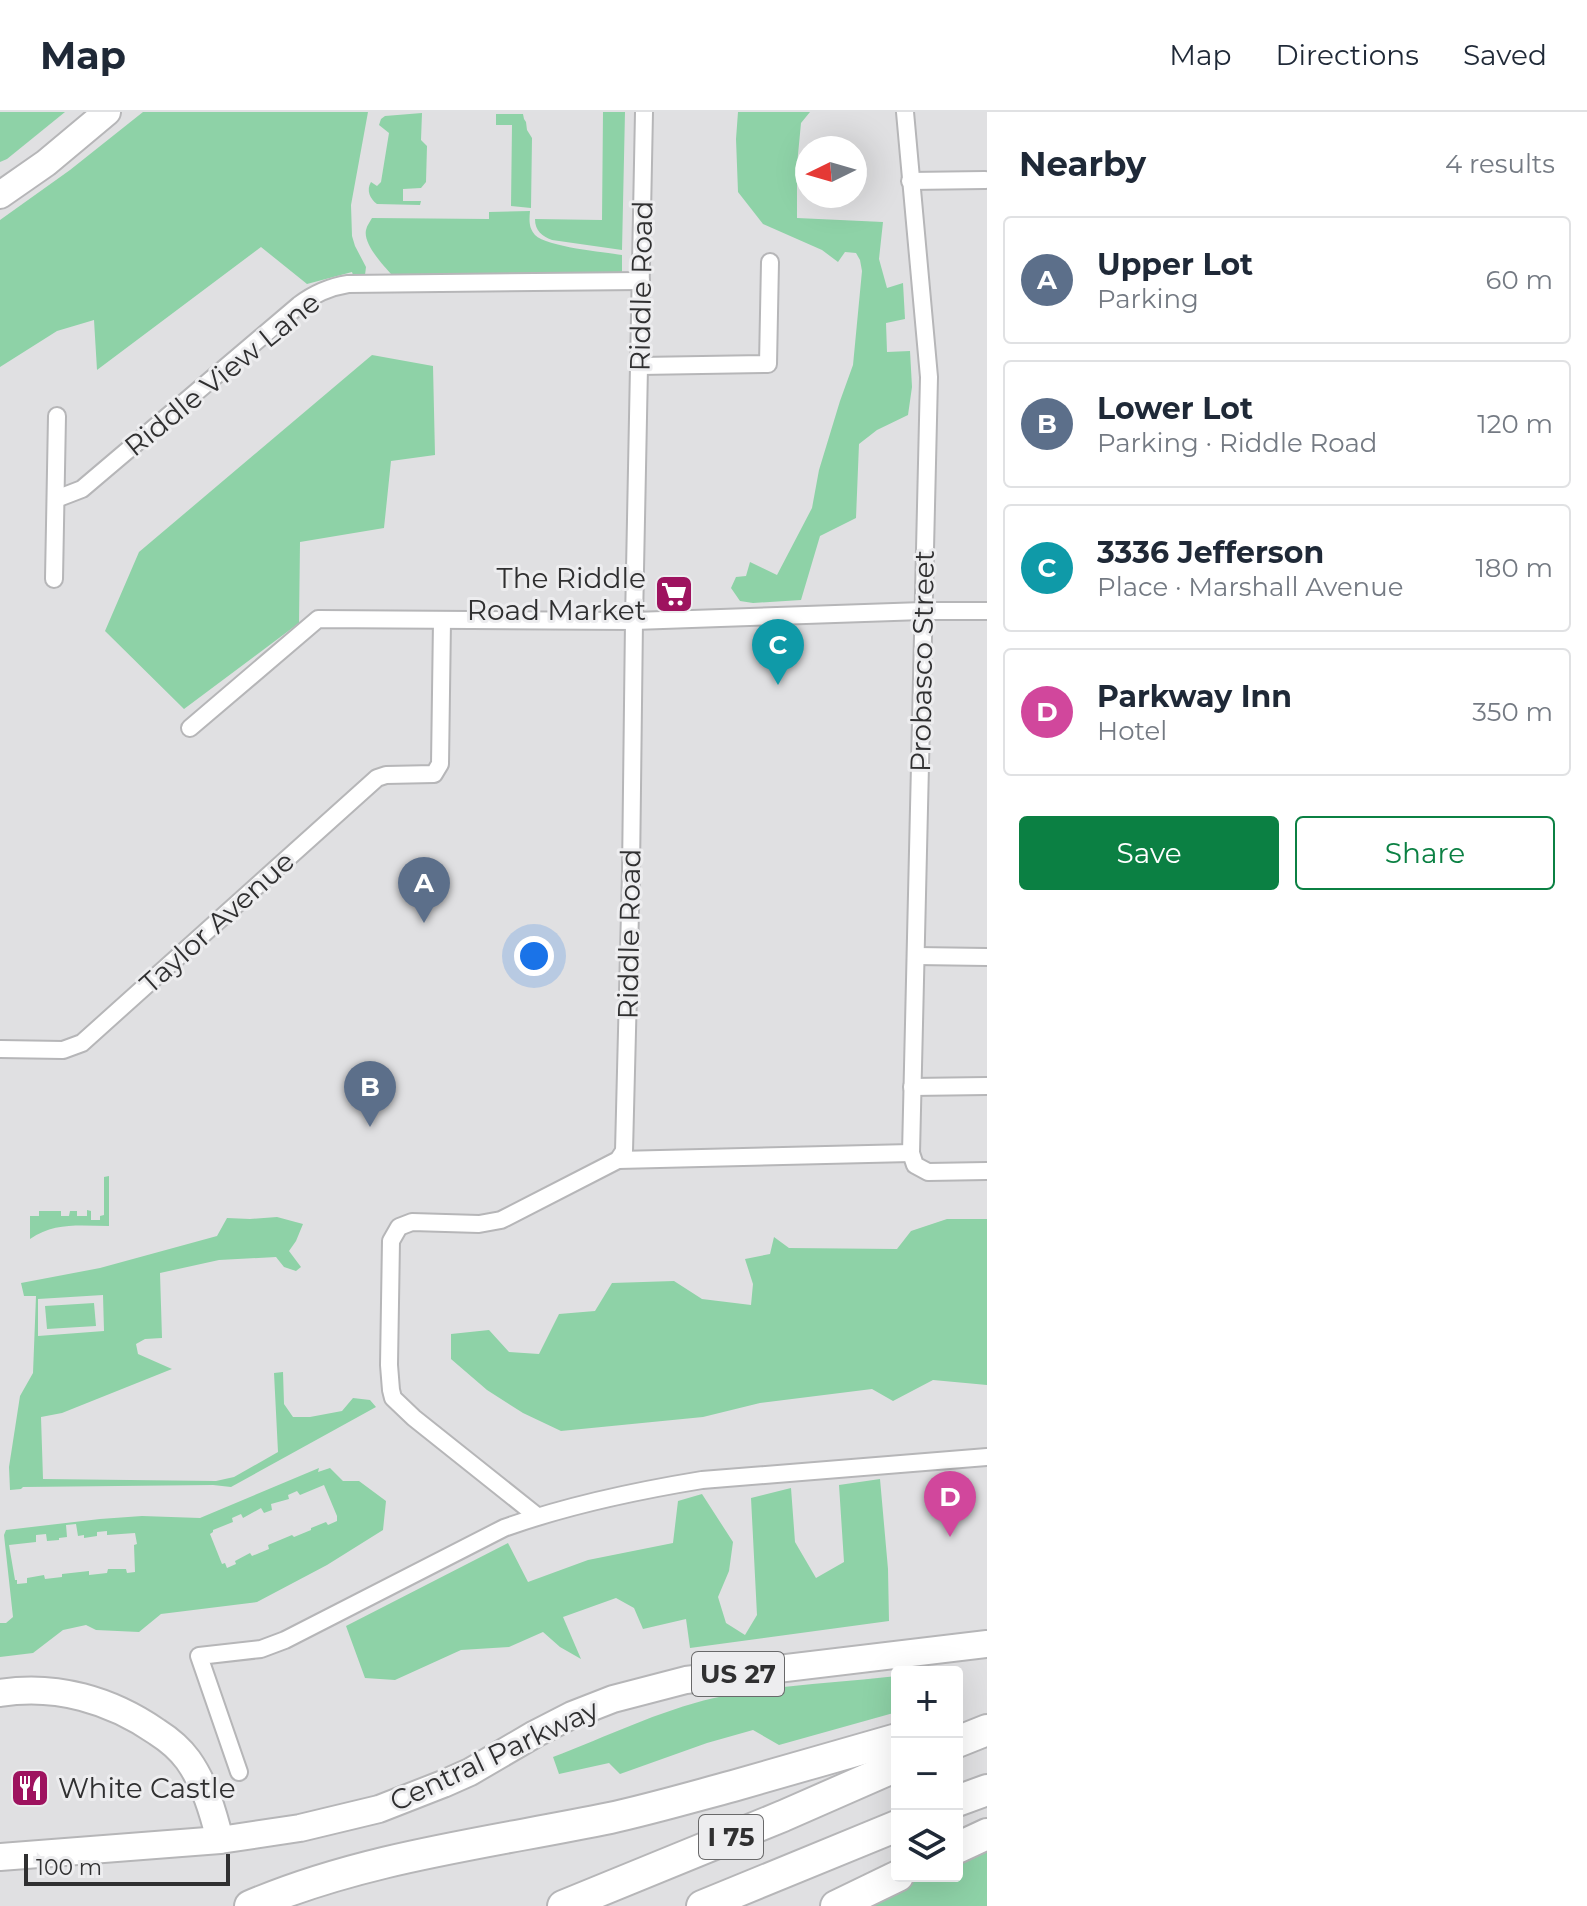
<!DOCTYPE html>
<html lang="en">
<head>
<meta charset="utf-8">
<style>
  body { margin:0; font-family:Montserrat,sans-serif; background:#f2f2f3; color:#1f2937 }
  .controls { position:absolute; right:24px; bottom:24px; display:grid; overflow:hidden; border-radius:8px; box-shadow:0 8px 32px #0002 }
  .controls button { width:72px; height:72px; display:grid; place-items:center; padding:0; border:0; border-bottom:2px solid #e0e1e3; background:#fff; color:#1f2937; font:40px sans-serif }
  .compass { position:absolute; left:795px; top:24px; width:72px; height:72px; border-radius:50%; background:#fff; box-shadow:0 8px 32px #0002; rotate:265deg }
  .scale { position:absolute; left:24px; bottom:20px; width:206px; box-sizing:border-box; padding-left:8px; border:4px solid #303031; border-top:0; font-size:22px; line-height:28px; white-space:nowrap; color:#303031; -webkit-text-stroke:6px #ededef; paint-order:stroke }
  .you { position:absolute; left:534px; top:844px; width:28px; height:28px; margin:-20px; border:6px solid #fff; border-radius:50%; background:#1a73e8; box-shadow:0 0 0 12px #1a73e833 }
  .badge { display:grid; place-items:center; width:52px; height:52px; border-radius:50%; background:#0b8043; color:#fff; font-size:26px; font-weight:700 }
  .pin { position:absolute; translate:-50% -66px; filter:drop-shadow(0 2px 4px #0008) }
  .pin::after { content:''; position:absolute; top:42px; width:28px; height:24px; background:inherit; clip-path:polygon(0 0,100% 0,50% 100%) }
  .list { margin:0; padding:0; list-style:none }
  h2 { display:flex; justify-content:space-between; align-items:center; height:104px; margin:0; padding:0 32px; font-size:34px }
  h2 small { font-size:26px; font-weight:400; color:#747a83 }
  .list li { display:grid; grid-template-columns:52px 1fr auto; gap:24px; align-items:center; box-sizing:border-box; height:128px; margin:0 16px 16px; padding:0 16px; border:2px solid #e0e1e3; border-radius:8px }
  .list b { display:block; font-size:30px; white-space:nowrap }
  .list p { margin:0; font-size:26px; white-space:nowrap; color:#747a83 }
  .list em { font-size:26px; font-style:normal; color:#747a83 }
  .actions { display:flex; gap:16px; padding:24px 32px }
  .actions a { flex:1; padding:18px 0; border:2px solid #0b8043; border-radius:8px; text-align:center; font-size:28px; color:#0b8043 }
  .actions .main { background:#0b8043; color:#fff }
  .icon { flex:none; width:44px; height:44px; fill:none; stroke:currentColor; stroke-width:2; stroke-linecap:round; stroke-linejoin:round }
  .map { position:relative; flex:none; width:987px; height:1794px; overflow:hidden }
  header { display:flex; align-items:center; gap:48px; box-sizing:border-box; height:112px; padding:0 40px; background:#fff; border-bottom:2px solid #e0e1e3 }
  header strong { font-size:38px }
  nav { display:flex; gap:44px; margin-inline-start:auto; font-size:28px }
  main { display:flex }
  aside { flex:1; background:#fff }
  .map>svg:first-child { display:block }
  .green { fill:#8ed2a7; fill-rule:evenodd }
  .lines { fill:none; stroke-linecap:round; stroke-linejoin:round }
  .minor-casing { stroke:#b6b6b8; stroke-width:20 }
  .primary-casing { stroke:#b6b6b8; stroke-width:30 }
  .motorway-casing { stroke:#b6b6b8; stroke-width:34 }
  .minor { stroke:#fff; stroke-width:16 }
  .primary { stroke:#fff; stroke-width:26 }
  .motorway { stroke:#fff; stroke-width:30 }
  .labels { text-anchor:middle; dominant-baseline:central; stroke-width:6; stroke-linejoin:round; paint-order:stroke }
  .shield { fill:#ededef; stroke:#69696a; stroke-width:2 }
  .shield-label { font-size:26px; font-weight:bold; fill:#303031 }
  .street-label { font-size:28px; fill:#303031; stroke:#ededef }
  .poi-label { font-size:28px; fill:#303031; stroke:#ededef; text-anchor:end }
</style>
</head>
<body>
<header>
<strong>Map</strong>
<nav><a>Map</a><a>Directions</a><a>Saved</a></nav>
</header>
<main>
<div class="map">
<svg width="987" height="1794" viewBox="0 0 987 1794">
  <rect width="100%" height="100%" fill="#e0e0e2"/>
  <g class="green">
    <polygon points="0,0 65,0 7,47 0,50"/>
    <polygon points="143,0 368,0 351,93 352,124 355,134 366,155 365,163 353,163 352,160 307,172 261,135 97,258 94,208 57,219 0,255 0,108 70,58"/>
    <path d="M603,0H625L622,138L552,128C542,124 535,119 535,107L602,108Z"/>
    <polygon points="738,0 810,0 801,11 797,53 797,106 883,110 879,147 887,176 903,171 905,207 886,211 887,240 910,239 912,275 908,303 877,318 859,332 856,406 820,424 801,488 753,491 740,489 731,476 736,465 746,464 750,450 777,463 812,396 819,358 840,289 853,253 862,159 860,148 856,141 845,140 838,150 822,138 763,112 738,80 736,27"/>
    <path d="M422,1L421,28L427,34L426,70L421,76L403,77V89H421L420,93L377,92C370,87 366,78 371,70L377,74L381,70L389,21L379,13L381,7L385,4Z"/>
    <polygon points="496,2 523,2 524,7 526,10 527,18 532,26 531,96 511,94 512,13 496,13"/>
    <path d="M530,99C529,109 529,116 535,123C547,135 604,140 622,143V160L392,163C383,153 363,132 366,118C367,113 370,110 372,106L489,107V100Z"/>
    <polygon points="372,243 433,254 435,343 391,349 384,416 300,430 299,511 184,597 105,519 139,440"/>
    <path d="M109,1064V1114C80,1114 55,1110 30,1127V1104H39V1099H61V1104H69L70,1099H77V1104H87V1098L91,1099V1108H100V1104L104,1103V1065Z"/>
    <path d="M277,1105L303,1112L296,1129L289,1139L301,1155L296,1159L284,1155L276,1145L219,1148L160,1161L162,1226L145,1227L136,1232L138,1242L172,1257L62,1301L41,1305L43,1367L216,1369L234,1365L278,1340L274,1261L283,1260L284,1292L293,1305H310L342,1299L353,1286L370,1288L376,1295L231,1375L213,1373L23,1375L21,1377L10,1378L9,1355L20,1284L33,1261L36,1184H24L21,1171L100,1156L217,1124L227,1106L250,1107ZM103,1183L104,1219L38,1224V1187Z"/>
    <polygon points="947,1107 987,1107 987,1273 933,1268 893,1289 872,1277 760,1291 703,1305 561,1319 523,1301 487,1278 451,1247 451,1222 489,1218 509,1240 539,1242 559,1202 595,1199 612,1171 674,1169 702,1187 751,1193 753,1172 745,1147 770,1142 774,1125 789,1136 897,1137 911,1119"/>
    <polygon points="94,1191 96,1214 47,1217 45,1194"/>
    <path d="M319,1356L318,1360L330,1356L343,1369H359L386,1389L383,1418L327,1453L257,1490L161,1502L139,1520L96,1518L86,1513L63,1518L33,1541L0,1545V1511H6L13,1505L4,1423L6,1418L100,1407L142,1404L200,1406ZM324,1373L337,1404V1409L328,1413L326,1410L311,1416V1418L294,1425L292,1423L268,1433L269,1437L252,1444L250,1441L235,1449L236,1452L227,1456L225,1451L222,1452L210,1422L213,1420V1418L233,1410L232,1406L241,1402L243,1406L261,1396L264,1401L272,1398L271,1392L289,1387L288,1383L297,1379L300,1383ZM76,1412L78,1424L84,1423V1426L97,1424V1420L107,1419V1423L135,1421L137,1432L134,1433L135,1460L127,1461L126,1457H108L107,1461L89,1463V1459L62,1462V1465L45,1467L44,1463L27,1466V1471L17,1472V1468H15L9,1433L36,1430V1423L46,1422L47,1429L59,1428V1426L67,1425L66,1413Z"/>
    <polygon points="880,1367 888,1457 889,1509 690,1536 686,1507 643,1517 634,1496 616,1486 563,1505 581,1547 560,1535 543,1520 509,1535 461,1538 395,1568 365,1566 346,1514 508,1431 528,1470 588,1448 673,1431 678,1389 702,1382 733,1430 729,1459 718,1485 726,1511 745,1523 757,1503 751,1386 791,1376 795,1430 816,1466 844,1450 839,1373"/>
    <path d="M897,1564V1600L779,1633L753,1618L707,1631L620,1662L609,1651L559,1662L553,1645C606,1625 658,1599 714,1586C774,1573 836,1571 897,1564Z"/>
    <polygon points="987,1735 987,1794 863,1794 926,1764 957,1764 957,1749"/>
  </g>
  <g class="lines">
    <g class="minor-casing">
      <g id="minor">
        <polyline points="905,0 929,265 911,1041 915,1053 928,1060 987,1059"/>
        <polyline points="910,69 985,68"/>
        <polyline points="640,254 768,252 770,150"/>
        <path d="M56,387L82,377L299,193C315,181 329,175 348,172L641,169"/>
        <polyline points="54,467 57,304"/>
        <polyline points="190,616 318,507 634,509 923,499 987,499"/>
        <polyline points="916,844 987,845"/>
        <polyline points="0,937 63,938 82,931 377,666 386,663 434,662 440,652 442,509"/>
        <polyline points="912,975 987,974"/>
        <polyline points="618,1048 911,1041"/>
        <polyline points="537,1404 414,1306 393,1286 391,1278 389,1253 391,1129 399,1115 412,1110 479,1112 501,1108 618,1048 624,1039 631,760 634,509 644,0"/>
        <path d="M239,1660L199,1544L261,1537L285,1528L504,1416C568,1393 635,1379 702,1368L987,1345"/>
      </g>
    </g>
    <g class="primary-casing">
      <g id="primary">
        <polyline points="0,83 46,51 107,0"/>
        <path d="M0,1581C56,1572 111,1588 157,1620C168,1627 180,1637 188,1648C205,1672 213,1700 220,1728"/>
        <polyline points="0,1745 220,1728 300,1716 379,1697 443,1672 470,1660 535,1622 572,1603 613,1587 686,1568 987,1532"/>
      </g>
    </g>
    <g class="motorway-casing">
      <g id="motorway">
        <polyline points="957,1630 987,1618"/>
        <polyline points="957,1689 987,1678"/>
        <polyline points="957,1736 987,1722"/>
        <path d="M250,1794C365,1745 488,1731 610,1706C651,1697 692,1685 733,1674C788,1658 842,1643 897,1627"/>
        <polyline points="563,1794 783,1704 897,1654"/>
        <polyline points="702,1794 897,1714"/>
        <polyline points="836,1794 898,1764"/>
      </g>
    </g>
    <use href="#minor" class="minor"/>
    <use href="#primary" class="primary"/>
    <use href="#motorway" class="motorway"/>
  </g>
  <defs>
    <g id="supermarket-square" transform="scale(2)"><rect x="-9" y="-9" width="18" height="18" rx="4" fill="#9e135f" stroke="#ededef"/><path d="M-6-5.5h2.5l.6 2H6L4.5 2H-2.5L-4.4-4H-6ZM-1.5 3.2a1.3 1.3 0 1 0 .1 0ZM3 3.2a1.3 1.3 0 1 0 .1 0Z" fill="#fff"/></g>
    <g id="restaurant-square" transform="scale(2)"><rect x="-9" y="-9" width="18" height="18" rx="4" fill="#9e135f" stroke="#ededef"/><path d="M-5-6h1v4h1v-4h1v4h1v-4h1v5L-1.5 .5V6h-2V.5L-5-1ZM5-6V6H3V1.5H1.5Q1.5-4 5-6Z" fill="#fff"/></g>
  </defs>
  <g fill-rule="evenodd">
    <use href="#supermarket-square" x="674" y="482"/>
    <use href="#restaurant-square" x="30" y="1676"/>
  </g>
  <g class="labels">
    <g class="shield">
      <rect x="692" y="1540" width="92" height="44" rx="6"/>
      <rect x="699" y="1703" width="64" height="44" rx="6"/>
    </g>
    <g class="shield-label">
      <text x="738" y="1562">US 27</text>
      <text x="731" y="1725">I 75</text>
    </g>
    <g class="street-label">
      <text transform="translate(641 174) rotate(-89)">Riddle Road</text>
      <text transform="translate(222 262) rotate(-39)">Riddle View Lane</text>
      <text transform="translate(922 549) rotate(-89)">Probasco Street</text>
      <text transform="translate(217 810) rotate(-42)">Taylor Avenue</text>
      <text transform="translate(629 822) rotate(-89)">Riddle Road</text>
      <text transform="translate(494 1643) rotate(-25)">Central Parkway</text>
    </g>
    <g class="poi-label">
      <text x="646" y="466">The Riddle<tspan x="646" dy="32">Road Market</tspan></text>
      <text x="58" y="1676" text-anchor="start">White Castle</text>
    </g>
  </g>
</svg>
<div class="controls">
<button>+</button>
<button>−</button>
<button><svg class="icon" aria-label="layers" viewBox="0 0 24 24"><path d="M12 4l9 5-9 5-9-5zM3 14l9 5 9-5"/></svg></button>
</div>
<svg class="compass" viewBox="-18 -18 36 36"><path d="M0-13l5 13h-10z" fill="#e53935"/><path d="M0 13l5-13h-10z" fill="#747a83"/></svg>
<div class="scale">100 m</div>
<div class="you"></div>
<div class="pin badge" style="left:424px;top:811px;background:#5c6f8a">A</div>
<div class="pin badge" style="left:370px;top:1015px;background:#5c6f8a">B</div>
<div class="pin badge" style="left:778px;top:573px;background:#0f9aa8">C</div>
<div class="pin badge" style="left:950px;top:1425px;background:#d1479c">D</div>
</div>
<aside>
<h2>Nearby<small>4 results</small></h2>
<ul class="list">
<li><span class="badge" style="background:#5c6f8a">A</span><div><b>Upper Lot</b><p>Parking</p></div><em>60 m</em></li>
<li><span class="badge" style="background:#5c6f8a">B</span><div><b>Lower Lot</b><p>Parking · Riddle Road</p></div><em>120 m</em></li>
<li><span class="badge" style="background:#0f9aa8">C</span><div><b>3336 Jefferson</b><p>Place · Marshall Avenue</p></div><em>180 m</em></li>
<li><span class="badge" style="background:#d1479c">D</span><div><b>Parkway Inn</b><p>Hotel</p></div><em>350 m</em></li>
</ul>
<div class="actions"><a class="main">Save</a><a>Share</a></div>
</aside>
</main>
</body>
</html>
